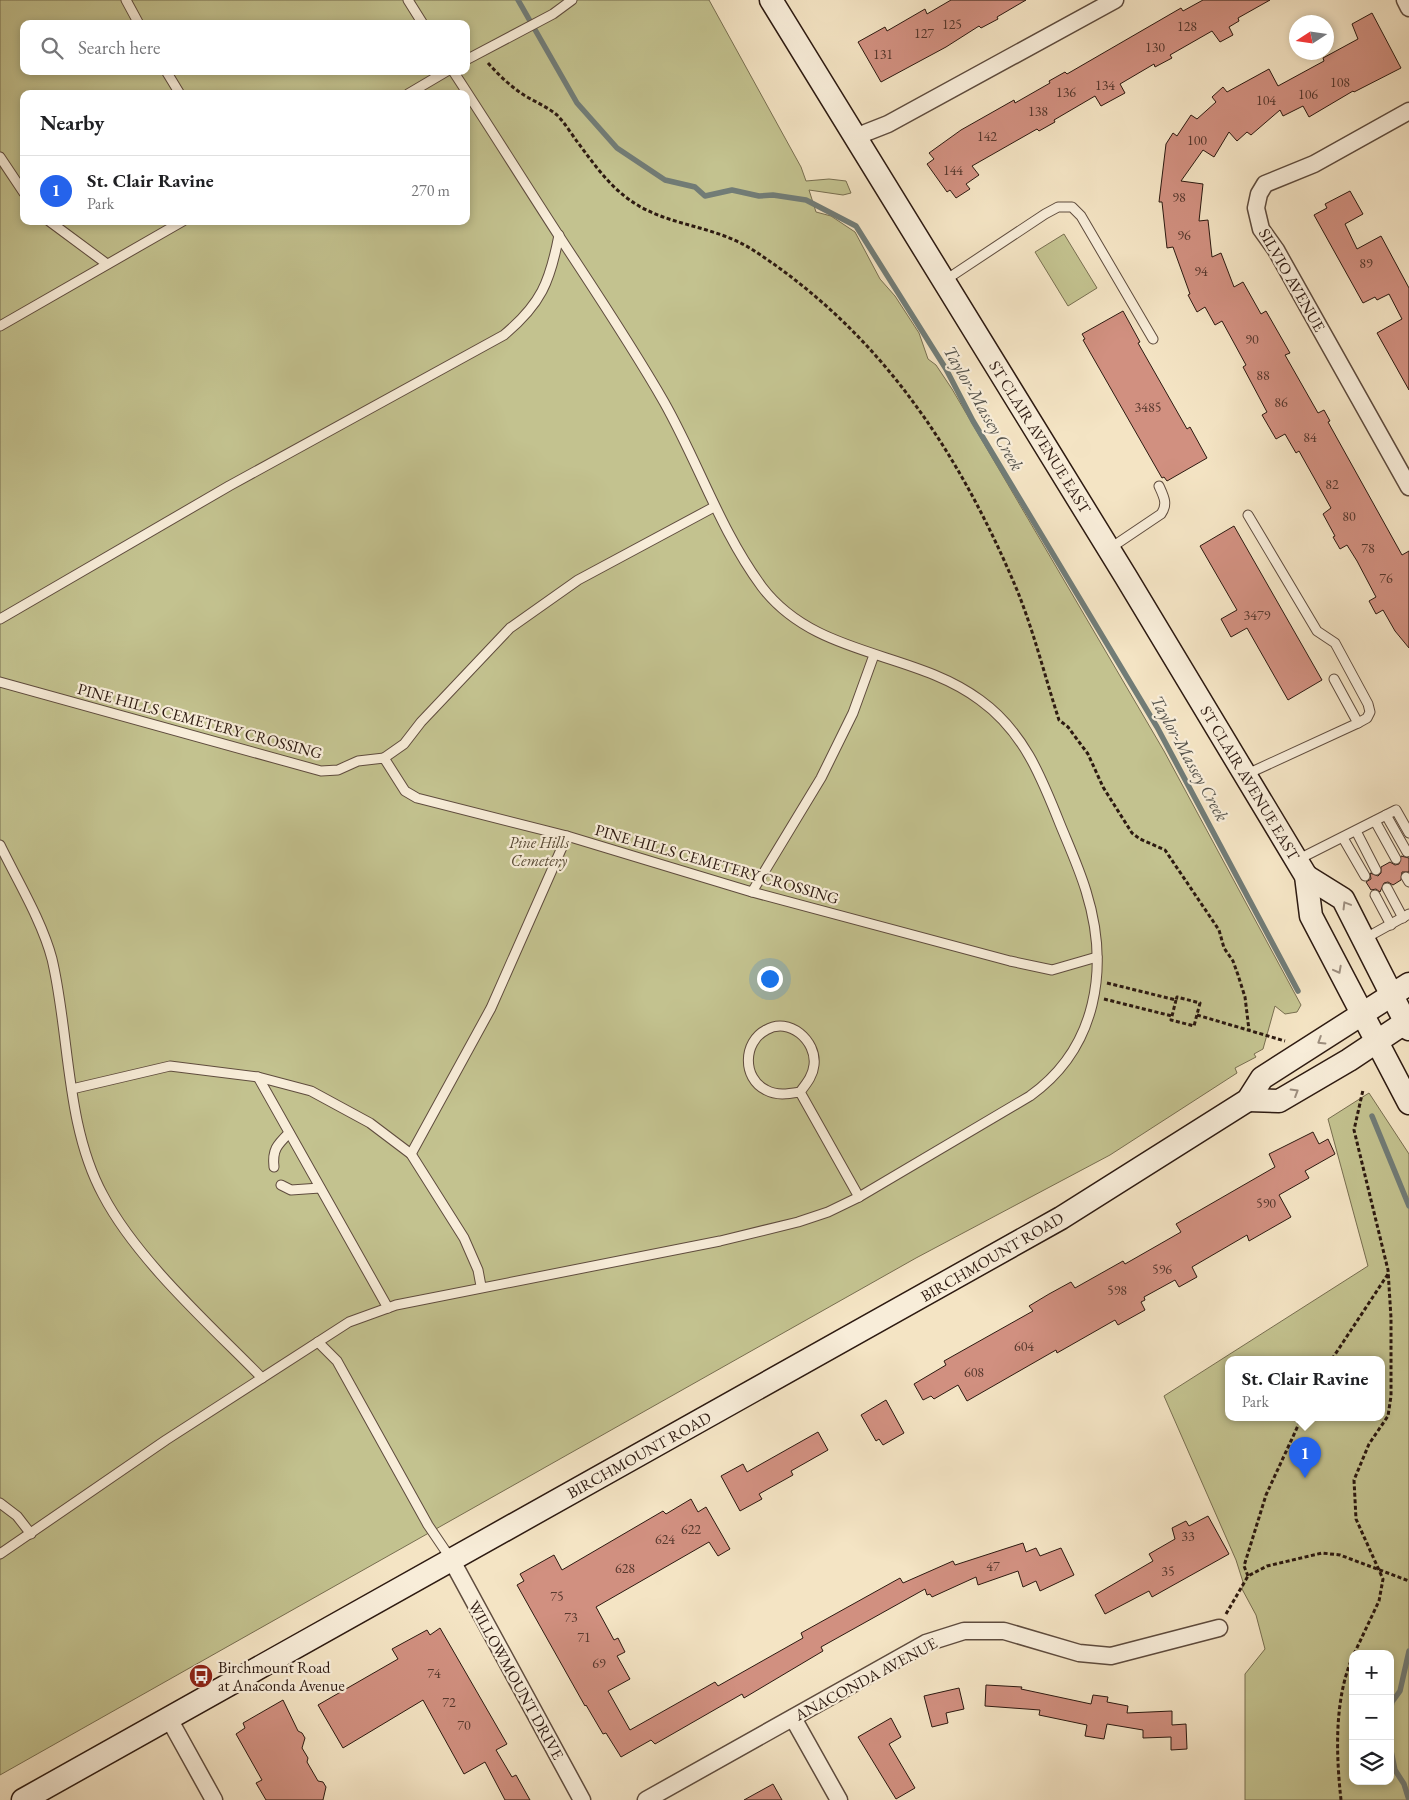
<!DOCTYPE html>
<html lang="en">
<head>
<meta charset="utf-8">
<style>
  body { margin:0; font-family:"EB Garamond",serif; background:#f2f2f2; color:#202124 }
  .controls { position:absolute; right:15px; bottom:15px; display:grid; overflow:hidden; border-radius:10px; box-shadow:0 2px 8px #0003 }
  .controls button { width:45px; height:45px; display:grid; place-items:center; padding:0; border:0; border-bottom:1px solid #e0e0e0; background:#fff; color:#202124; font:25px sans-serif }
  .compass { position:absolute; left:1289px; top:15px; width:45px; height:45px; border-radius:50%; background:#fff; box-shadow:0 2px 8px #0003; rotate:258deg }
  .you { position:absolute; left:769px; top:978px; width:18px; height:18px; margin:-12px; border:4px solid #fff; border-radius:50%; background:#1a73e8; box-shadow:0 0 0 8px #1a73e833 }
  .badge { display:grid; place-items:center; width:32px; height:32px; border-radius:50%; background:#2563eb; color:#fff; font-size:16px; font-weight:700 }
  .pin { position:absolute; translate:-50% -41px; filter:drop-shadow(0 1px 2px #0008) }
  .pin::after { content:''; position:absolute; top:26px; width:18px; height:15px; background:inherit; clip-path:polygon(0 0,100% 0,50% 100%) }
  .popup { position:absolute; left:1225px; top:1356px; width:160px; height:65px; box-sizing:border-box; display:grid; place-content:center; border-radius:10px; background:#fff; filter:drop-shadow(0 1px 4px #0005); font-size:16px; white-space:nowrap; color:#757577 }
  .popup b { font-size:19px; color:#202124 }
  .popup::after { content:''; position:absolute; left:50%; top:100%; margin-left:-10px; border:10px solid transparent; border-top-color:#fff }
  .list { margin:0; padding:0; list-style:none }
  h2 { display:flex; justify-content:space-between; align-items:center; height:65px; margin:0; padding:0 20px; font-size:21px }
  h2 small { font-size:16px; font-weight:400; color:#757577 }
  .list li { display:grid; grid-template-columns:32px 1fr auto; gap:15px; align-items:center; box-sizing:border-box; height:70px; padding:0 20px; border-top:1px solid #e0e0e0 }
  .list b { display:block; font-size:19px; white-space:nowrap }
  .list p { margin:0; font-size:16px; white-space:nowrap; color:#757577 }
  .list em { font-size:16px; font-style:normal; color:#757577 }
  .icon { flex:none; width:28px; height:28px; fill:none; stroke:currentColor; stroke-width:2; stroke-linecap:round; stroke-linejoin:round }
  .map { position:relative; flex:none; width:1409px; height:1800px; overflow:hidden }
  .search { position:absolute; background:#fff; box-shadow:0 2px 8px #0003; left:20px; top:20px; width:450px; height:55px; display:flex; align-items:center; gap:12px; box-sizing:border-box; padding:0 18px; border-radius:10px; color:#757577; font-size:19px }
  .panel { position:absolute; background:#fff; box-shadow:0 2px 8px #0003; left:20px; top:90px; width:450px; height:135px; border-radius:10px }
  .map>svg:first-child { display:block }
  .green { fill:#c3c28f; stroke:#786e50; fill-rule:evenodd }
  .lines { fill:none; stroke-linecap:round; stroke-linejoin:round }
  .stream { stroke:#717c77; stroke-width:5.5 }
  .building { fill:#d19080; stroke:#2d1a11 }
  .service-casing { stroke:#5f4c3e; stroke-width:11 }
  .minor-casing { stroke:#5f4c3e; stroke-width:19 }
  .secondary-casing { stroke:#2d1a11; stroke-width:25 }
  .path { stroke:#2d1a11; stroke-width:3; stroke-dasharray:4 2.5; stroke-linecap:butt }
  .service { stroke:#f8edd9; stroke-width:9 }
  .minor { stroke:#f8edd9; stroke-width:16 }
  .secondary { stroke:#f8edd9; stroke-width:22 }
  .oneway { stroke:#9d8e7f }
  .labels { text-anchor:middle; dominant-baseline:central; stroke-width:4.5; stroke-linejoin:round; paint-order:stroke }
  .number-label { font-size:14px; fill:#56382d }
  .street-label { font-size:16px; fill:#2d1a11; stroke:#f8edd9 }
  .park-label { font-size:16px; font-style:italic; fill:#5a4c37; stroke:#f8edd9 }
  .poi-label { font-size:16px; fill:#2d1a11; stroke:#f8edd9; text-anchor:start }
  .water-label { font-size:18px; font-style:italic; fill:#55534c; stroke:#f8edd9 }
</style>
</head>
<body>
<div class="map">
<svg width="1409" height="1800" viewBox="0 0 1409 1800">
  <rect width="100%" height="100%" fill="#f4e4c4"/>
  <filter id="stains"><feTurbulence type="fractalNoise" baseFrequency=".004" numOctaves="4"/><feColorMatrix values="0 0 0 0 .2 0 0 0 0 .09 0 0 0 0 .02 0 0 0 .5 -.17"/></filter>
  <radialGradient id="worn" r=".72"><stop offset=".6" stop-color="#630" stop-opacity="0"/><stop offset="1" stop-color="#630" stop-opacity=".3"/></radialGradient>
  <g class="green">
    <path d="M0,0H709L801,167L806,181L829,179L846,181L851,193L843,195L809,190L816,212L831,216L855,232L880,279L895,296L919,333L928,359L936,365L952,389L1164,751L1301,1005L1297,1012L1285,1014L1275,1006L1263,1049L1254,1054L1256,1057L1235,1068L1237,1073L1110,1155L916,1258L0,1775ZM24,24H466V71H24ZM24,94H466V221H24Z"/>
    <polygon points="1064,234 1097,288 1068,306 1035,252"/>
    <path d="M1369,1093L1409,1154V1800H1245V1674L1265,1649L1256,1615L1242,1589L1243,1582L1236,1560L1164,1396L1368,1266L1328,1119ZM1381,1359V1417H1229V1359ZM1353,1654H1390V1781H1353Z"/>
  </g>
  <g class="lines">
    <g class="stream">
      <polyline points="518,0 577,103 617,148 665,180 695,187 705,196 732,190 759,196 773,195 806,200 856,226 946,369 973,421 1157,727 1298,991"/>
      <polyline points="1372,1116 1409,1206"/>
      <polyline points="1390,1712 1392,1702 1400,1691 1409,1651"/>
      <polyline points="1390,1746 1395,1770 1404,1784 1409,1800"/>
    </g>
  </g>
  <g class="building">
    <polygon points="951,0 1026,0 997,17 998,19 981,28 979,26 946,47 881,82 858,42 885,27 887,31 925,9 927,14"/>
    <polygon points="1203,0 1270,0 1238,18 1239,21 1229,27 1233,35 1220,42 1212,31 1170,55 1172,58 1155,67 1154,64 1120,84 1125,93 1101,106 1095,96 1054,120 1055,122 1039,131 1037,129 972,166 979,175 966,184 970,189 956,198 950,190 947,192 927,164 934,159 929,153 961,130 1014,100 1015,103 1050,83 1049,81 1065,72 1067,74 1181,8 1183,11"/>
    <polygon points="1372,13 1401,68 1354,92 1353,91 1309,117 1303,106 1283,116 1280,110 1251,135 1247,132 1237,141 1229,132 1214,157 1203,150 1181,181 1203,184 1199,221 1208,220 1212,257 1221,253 1234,287 1243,282 1261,314 1266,311 1290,353 1285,355 1318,413 1324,410 1330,421 1328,422 1402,555 1409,551 1409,648 1395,631 1383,610 1376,614 1369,601 1376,597 1357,561 1347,545 1340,549 1333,537 1335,536 1323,514 1331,508 1299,451 1296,453 1285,434 1276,439 1262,415 1267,412 1243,367 1246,365 1222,321 1215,325 1205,307 1197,312 1188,295 1190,294 1173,247 1167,248 1162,202 1159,202 1166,144 1173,133 1177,136 1191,115 1197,119 1216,102 1212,97 1223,87 1227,92 1269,69 1278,86 1324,61 1323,58 1358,39 1352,24"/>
    <polygon points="1350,191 1363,214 1345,224 1357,249 1381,236 1409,288 1409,390 1377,333 1402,319 1389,294 1377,300 1375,297 1363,303 1314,215 1327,208 1325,204"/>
    <polygon points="1123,311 1140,342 1138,343 1187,429 1190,427 1207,458 1167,481 1164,477 1162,478 1083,340 1085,339 1082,334"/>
    <polygon points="1234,526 1322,680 1288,700 1247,628 1231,637 1221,619 1237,610 1200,546"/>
    <polygon points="1401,856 1409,858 1409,872 1402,872 1401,880 1393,885 1388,882 1384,883 1380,892 1376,889 1371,890 1366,882 1371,879 1370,873 1378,876 1381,873 1381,867 1390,862 1395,865 1399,864"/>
    <polygon points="1313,1132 1319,1144 1328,1139 1335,1154 1305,1171 1309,1178 1279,1195 1291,1217 1249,1241 1247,1235 1192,1267 1197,1277 1179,1287 1175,1280 1144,1297 1145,1300 1141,1302 1145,1310 1118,1325 1115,1320 1057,1353 1056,1350 967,1401 958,1385 934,1399 931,1396 923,1400 914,1384 946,1365 944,1361 1033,1311 1029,1306 1049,1294 1071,1282 1075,1288 1123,1261 1125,1264 1181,1232 1176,1224 1275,1167 1269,1154"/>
    <polygon points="886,1400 904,1433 883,1445 879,1439 876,1441 861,1415"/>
    <polygon points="818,1432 828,1450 791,1471 793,1475 759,1494 762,1499 740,1511 721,1476 743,1464 747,1472"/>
    <polygon points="691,1499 698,1512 706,1507 730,1549 718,1556 709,1542 596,1607 614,1640 618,1638 625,1652 617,1656 630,1679 608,1691 630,1730 715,1682 718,1686 803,1638 801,1633 900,1578 903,1583 953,1561 955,1565 1023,1543 1026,1552 1036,1548 1040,1556 1061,1548 1074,1575 1040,1591 1036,1581 1023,1587 1018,1571 978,1585 976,1577 932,1597 930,1594 927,1595 925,1589 821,1647 823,1651 744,1698 742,1694 655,1744 651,1740 621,1757 606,1733 603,1734 586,1705 585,1706 531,1610 517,1585 524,1581 520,1574 554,1555 562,1570 663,1511 666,1514"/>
    <polygon points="1208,1516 1229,1554 1152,1597 1149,1591 1105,1614 1095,1595 1153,1561 1149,1554 1175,1539 1172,1528 1186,1521 1189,1526"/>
    <polygon points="440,1628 507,1744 496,1750 512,1777 516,1775 530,1800 505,1800 485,1762 464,1774 423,1700 343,1748 318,1705 398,1659 392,1649 427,1630 430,1635"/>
    <polygon points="986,1685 1022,1687 1021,1689 1091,1704 1093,1695 1108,1697 1107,1702 1128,1706 1127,1713 1172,1711 1172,1725 1186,1724 1187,1749 1171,1750 1171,1737 1143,1738 1143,1730 1107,1724 1104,1739 1085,1736 1087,1725 1039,1715 1040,1710 985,1706"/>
    <polygon points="959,1688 964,1709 946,1713 948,1723 932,1727 924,1696"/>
    <polygon points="283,1700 298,1731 302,1733 305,1738 302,1748 308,1758 307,1762 318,1781 323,1782 326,1787 323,1800 266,1800 256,1783 262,1780 236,1734 245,1728 243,1723"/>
    <polygon points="891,1718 901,1737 889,1744 915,1788 896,1799 858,1737"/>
    <polygon points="773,1784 782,1800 744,1800"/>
  </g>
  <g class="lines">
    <g class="service-casing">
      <g id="service">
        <polyline points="126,0 139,24"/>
        <polyline points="408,0 423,24"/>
        <polyline points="466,60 553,14 572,0"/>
        <polyline points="166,71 180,94"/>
        <polyline points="408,94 447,71"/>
        <polyline points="0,157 24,193"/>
        <polyline points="49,221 107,264"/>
        <polyline points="944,281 1045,214 1058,207 1072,207 1081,216 1153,339"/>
        <polyline points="0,326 183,221"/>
        <polyline points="1248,515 1317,631 1335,643 1368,704 1370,712 1367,718 1358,723"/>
        <path d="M1109,549L1161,514C1168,504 1164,497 1159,486"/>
        <path d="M0,619L229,486L504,335C541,304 550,282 559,235"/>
        <polyline points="0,682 321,771 338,770 358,761 384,758 405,791 417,798 567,836 752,892 1010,961 1052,970 1097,957"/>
        <polyline points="384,758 404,744 421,722 510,628 578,580 714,507"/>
        <polyline points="1245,775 1358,723 1334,679"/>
        <polyline points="1386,815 1407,852"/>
        <polyline points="1375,821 1396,859"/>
        <polyline points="1356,831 1376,870"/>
        <polyline points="1343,838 1365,876"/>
        <path d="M0,845C17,880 42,921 52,959C70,1035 65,1125 103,1195C137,1260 210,1325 262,1378"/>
        <polyline points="1297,860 1396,810 1409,833"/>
        <polyline points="1406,877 1409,882"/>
        <polyline points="1387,888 1403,918"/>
        <polyline points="752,892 821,778 853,713 874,655"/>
        <polyline points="1375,895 1391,925"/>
        <polyline points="1364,939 1409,914"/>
        <polyline points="258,1077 388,1308"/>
        <polyline points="72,1089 170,1066 258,1077 311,1091 370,1123 411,1154 464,1238 478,1270 481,1286"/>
        <path d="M800,1092C806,1084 813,1076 814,1065C817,1041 789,1016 766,1030C743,1042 742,1078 766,1090C777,1096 788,1094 800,1092L859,1197"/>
        <polyline points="411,1154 491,1008 567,836"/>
        <path d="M274,1167C272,1150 277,1145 289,1133"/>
        <polyline points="281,1185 291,1190 320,1188"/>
        <polyline points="318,1342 337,1361 428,1525 451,1559"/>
        <polyline points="0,1503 17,1516 31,1534"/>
        <path d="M0,1554L166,1440L349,1322L396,1305L720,1241L798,1222L828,1212L859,1197L1030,1096C1097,1048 1110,968 1086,891C1079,868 1069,846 1060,824C1041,776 1023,731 980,700C913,650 816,658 762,587C720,530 699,464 664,402C632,346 595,291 559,236C524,182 489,126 453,71"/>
      </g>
    </g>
    <g class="minor-casing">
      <g id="minor">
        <polyline points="1405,0 1409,8"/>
        <polyline points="1409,111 1314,164 1265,184 1259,194 1256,208 1261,229 1276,250 1409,487"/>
        <polyline points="855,137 888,124 1115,0"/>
        <polyline points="451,1559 582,1800"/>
        <polyline points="168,1717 214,1800"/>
        <polyline points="793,1718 839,1800"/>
        <polyline points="646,1800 926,1643 964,1631 1004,1631 1079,1653 1111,1656 1219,1628"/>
      </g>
    </g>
    <g class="secondary-casing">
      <g id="secondary">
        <polyline points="771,0 1126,577 1306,876 1311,916 1409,1103"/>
        <polyline points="1306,876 1343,899 1409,1029"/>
        <polyline points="1248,1100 1279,1101 1349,1060 1409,1020"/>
        <polyline points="23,1800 1061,1218 1248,1100 1262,1078 1409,984"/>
      </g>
    </g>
    <g class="path">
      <path d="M488,63C497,73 507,83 518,91C530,100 545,105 557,115C565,123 572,135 579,144C596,167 613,191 639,206C676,227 715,226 753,250C881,333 959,452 1017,590C1034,632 1045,677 1059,720L1068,727L1088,754L1103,787L1132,833L1140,839L1165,850L1219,930L1224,948L1233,961L1238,975L1245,997L1249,1030"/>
      <polyline points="1107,983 1176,1000 1177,997 1200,1003 1194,1026 1171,1020 1176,1000"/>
      <polyline points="1104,999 1172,1016"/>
      <polyline points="1197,1015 1285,1041"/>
      <polyline points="1332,1359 1388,1274"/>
      <polyline points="1248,1576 1244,1566 1266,1495 1302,1417"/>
      <polyline points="1226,1614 1248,1576 1267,1566 1322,1553 1340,1555 1409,1581"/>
      <polyline points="1354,1654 1379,1601 1383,1579 1356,1519 1354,1480 1369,1444 1388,1416 1391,1396 1391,1318 1388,1270 1354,1130 1363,1090"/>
      <path d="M1341,1800C1336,1754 1334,1699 1353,1656"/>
    </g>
    <use href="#service" class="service"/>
    <use href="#minor" class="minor"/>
    <use href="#secondary" class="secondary"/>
  </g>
  <defs><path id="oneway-chevron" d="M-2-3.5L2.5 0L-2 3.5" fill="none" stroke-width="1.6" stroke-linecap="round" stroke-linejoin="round" transform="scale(1.25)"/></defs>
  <g class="oneway">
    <use href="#oneway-chevron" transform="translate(1346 905) rotate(-121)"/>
    <use href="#oneway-chevron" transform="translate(1338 970) rotate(62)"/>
    <use href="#oneway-chevron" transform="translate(1321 1041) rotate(148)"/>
    <use href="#oneway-chevron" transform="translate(1295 1092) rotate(-31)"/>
  </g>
  <defs>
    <g id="bus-disc" transform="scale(1.25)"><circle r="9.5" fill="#8f2418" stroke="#f8edd9"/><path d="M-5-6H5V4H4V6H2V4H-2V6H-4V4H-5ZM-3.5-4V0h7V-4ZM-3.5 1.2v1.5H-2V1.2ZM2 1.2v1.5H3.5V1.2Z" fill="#fff"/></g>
  </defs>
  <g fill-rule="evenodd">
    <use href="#bus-disc" x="201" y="1676"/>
  </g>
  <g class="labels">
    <g class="number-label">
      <text x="952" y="24">125</text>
      <text x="1187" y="26">128</text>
      <text x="924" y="33">127</text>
      <text x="1155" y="47">130</text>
      <text x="883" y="54">131</text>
      <text x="1340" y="82">108</text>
      <text x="1105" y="85">134</text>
      <text x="1066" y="92">136</text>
      <text x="1308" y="94">106</text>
      <text x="1266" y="100">104</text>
      <text x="1038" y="111">138</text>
      <text x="987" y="136">142</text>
      <text x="1197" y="140">100</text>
      <text x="953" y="170">144</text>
      <text x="1179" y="197">98</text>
      <text x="1184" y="235">96</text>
      <text x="1366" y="263">89</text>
      <text x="1201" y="271">94</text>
      <text x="1252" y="339">90</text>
      <text x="1263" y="375">88</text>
      <text x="1281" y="402">86</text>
      <text x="1148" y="407">3485</text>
      <text x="1310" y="437">84</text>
      <text x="1332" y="484">82</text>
      <text x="1349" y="516">80</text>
      <text x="1368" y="548">78</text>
      <text x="1386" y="578">76</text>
      <text x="1257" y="615">3479</text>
      <text x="1266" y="1203">590</text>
      <text x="1162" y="1269">596</text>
      <text x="1117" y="1290">598</text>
      <text x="1024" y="1346">604</text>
      <text x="974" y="1372">608</text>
      <text x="691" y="1529">622</text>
      <text x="1188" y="1536">33</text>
      <text x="665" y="1539">624</text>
      <text x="993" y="1566">47</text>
      <text x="625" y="1568">628</text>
      <text x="1168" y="1571">35</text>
      <text x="557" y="1596">75</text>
      <text x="571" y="1617">73</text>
      <text x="584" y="1637">71</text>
      <text x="599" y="1663">69</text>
      <text x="434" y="1673">74</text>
      <text x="449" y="1702">72</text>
      <text x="464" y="1725">70</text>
    </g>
    <g class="street-label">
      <text transform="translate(1292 280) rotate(60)">SILVIO AVENUE</text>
      <text transform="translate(1040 437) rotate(58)">ST CLAIR AVENUE EAST</text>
      <text transform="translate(200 721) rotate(15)">PINE HILLS CEMETERY CROSSING</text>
      <text transform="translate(1250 783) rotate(59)">ST CLAIR AVENUE EAST</text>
      <text transform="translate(717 864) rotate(16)">PINE HILLS CEMETERY CROSSING</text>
      <text transform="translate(992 1257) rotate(-30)">BIRCHMOUNT ROAD</text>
      <text transform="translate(639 1455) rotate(-29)">BIRCHMOUNT ROAD</text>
      <text transform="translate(866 1679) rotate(-28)">ANACONDA AVENUE</text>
      <text transform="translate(516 1680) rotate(61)">WILLOWMOUNT DRIVE</text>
    </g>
    <g class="park-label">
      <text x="539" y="842">Pine Hills<tspan x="539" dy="18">Cemetery</tspan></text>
    </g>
    <g class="poi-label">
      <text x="218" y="1667">Birchmount Road<tspan x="218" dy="18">at Anaconda Avenue</tspan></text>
    </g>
    <g class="water-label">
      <text transform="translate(984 408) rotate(60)">Taylor-Massey Creek</text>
      <text transform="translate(1190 758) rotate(61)">Taylor-Massey Creek</text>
    </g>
  </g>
  <rect width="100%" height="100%" filter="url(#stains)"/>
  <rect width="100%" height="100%" fill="url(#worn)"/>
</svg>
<div class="controls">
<button>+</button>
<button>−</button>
<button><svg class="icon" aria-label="layers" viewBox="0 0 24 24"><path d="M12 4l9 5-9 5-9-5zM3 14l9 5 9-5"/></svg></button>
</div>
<svg class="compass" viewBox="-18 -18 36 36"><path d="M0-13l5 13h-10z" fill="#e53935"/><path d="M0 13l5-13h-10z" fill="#757577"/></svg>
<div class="you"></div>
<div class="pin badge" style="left:1305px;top:1478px">1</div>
<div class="popup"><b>St. Clair Ravine</b>Park</div>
<div class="search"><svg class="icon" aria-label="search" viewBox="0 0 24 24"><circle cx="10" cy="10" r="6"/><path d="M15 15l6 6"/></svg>Search here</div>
<section class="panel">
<h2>Nearby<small></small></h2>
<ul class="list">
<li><span class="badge">1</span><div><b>St. Clair Ravine</b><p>Park</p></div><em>270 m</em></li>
</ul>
</section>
</div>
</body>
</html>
